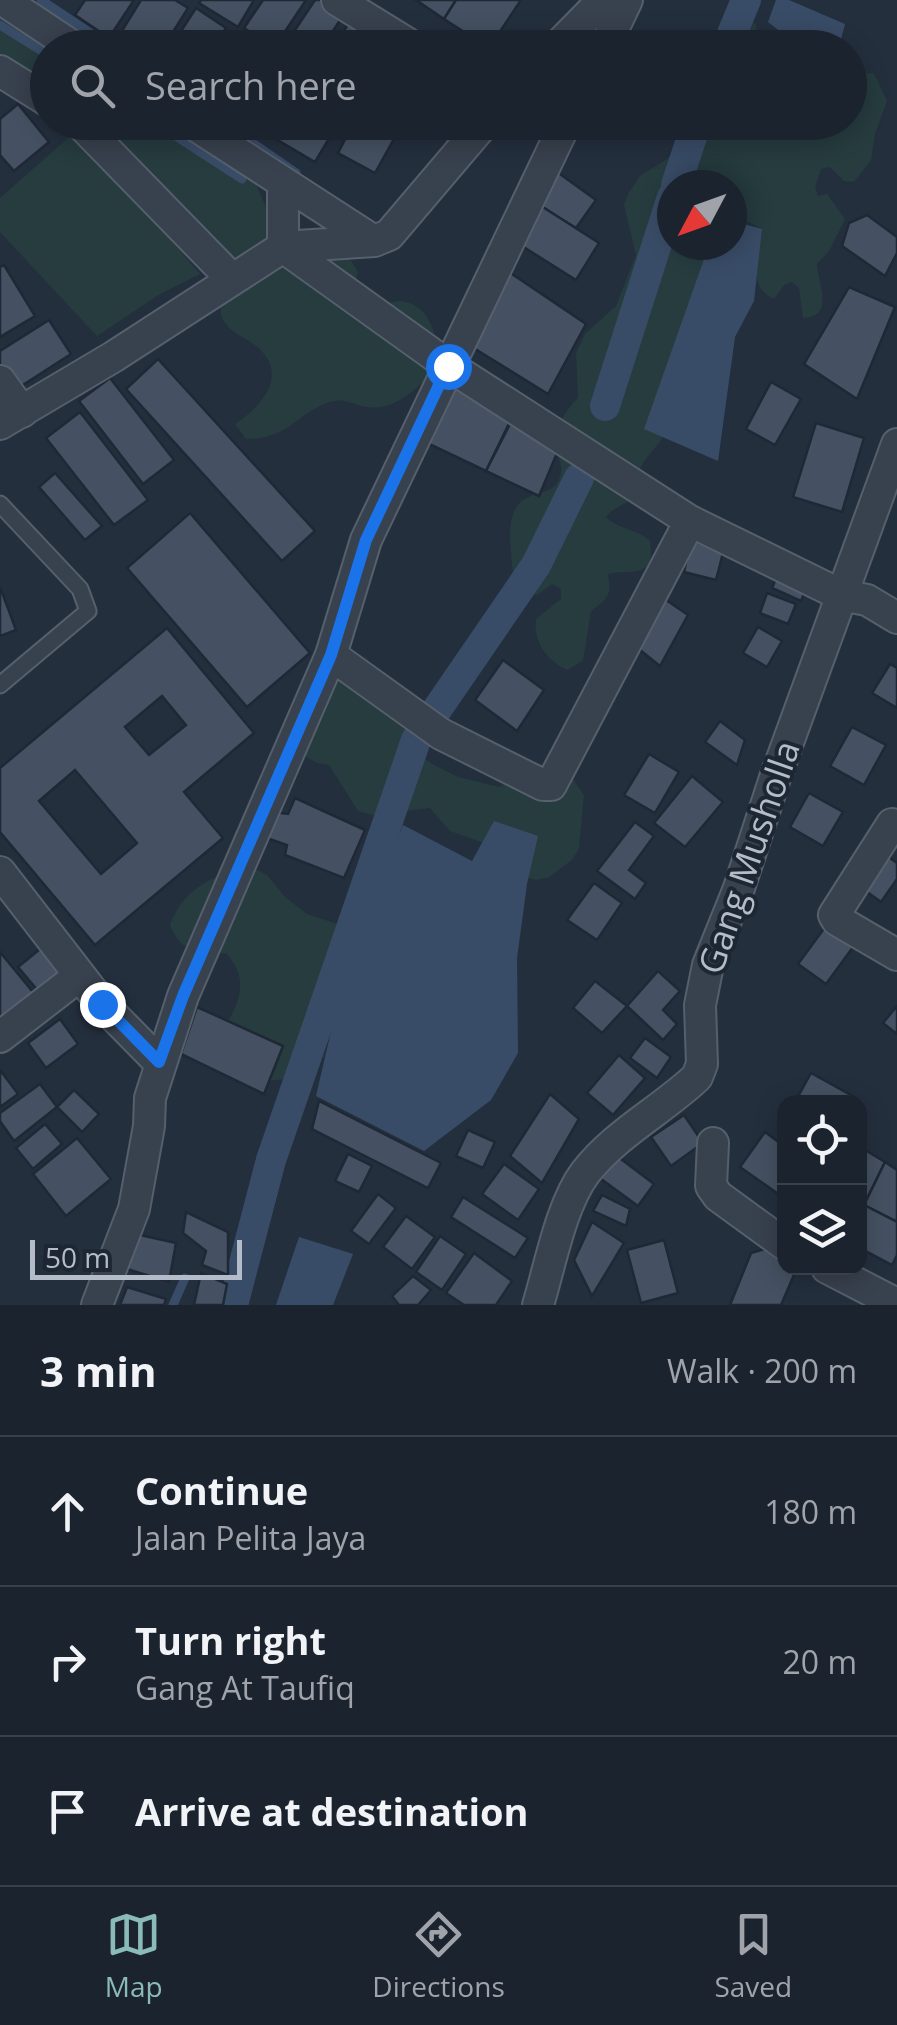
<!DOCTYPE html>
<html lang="en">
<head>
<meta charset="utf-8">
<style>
  body { margin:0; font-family:"Open Sans",sans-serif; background:#282f3a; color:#f1f3f6 }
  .controls { position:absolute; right:30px; bottom:30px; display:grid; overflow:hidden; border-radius:20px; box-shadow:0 5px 25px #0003 }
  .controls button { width:90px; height:90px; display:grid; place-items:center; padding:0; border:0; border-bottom:2px solid #39404a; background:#1b232e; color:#f1f3f6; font:50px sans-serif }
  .compass { position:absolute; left:657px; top:170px; width:90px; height:90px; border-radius:50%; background:#1b232e; box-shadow:0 5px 25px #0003; rotate:229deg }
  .scale { position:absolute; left:30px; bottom:25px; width:212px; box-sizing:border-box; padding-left:10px; border:5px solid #b4bcc9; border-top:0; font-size:28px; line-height:35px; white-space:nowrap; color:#b4bcc9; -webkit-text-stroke:8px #1d2633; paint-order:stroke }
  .stop { position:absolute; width:30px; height:30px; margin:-22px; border:8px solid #1a73e8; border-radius:50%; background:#fff }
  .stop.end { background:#1a73e8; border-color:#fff; box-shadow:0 2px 10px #0008 }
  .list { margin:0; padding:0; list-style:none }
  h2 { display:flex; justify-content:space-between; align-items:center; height:130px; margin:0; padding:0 40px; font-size:42px }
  h2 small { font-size:32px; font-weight:400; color:#a0a4aa }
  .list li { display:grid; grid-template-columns:65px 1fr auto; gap:30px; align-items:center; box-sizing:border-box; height:150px; padding:0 40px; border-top:2px solid #39404a }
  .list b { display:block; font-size:38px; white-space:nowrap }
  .list p { margin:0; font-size:32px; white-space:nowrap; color:#a0a4aa }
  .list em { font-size:32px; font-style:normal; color:#a0a4aa }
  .icon { flex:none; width:55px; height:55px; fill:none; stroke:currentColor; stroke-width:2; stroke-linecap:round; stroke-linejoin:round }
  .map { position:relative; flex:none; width:897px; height:1305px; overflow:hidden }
  .search { position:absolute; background:#1b232e; box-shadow:0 5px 25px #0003; left:30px; right:30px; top:30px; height:110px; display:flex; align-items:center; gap:25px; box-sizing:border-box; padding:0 35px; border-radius:55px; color:#a0a4aa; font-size:38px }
  .sheet { height:580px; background:#1b232e }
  nav { display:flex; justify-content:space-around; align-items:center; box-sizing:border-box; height:140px; border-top:2px solid #39404a; background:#1b232e; font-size:28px; color:#a0a4aa }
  nav a { display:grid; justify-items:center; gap:5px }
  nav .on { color:#8bbbb9 }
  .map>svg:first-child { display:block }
  .green { fill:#263c3f }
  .water { fill:#394c67 }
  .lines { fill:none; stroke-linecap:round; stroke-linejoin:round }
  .stream { stroke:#394c67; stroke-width:9 }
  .canal { stroke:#394c67; stroke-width:30 }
  .building { fill:#455162; stroke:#1f2835; stroke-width:2.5; fill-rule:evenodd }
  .service-casing { stroke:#565f6c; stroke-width:19 }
  .minor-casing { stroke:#565f6c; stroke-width:34 }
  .service { stroke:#38414e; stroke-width:15 }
  .minor { stroke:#38414e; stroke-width:30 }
  .route { stroke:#1a73e8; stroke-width:12 }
  .labels { text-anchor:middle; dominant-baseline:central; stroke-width:8; stroke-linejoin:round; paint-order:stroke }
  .street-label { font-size:35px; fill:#b4bcc9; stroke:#1d2633 }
</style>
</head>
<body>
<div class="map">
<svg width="897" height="1305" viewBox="0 0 897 1305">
  <rect width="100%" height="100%" fill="#242f3e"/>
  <g class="green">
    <polygon points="0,0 48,48 47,82 0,54"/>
    <polygon points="748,20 756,24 759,47 724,48 731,30"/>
    <path d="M874,73L887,101L875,134L871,160L854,182L844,181L830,167L821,169L815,187L818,196L827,194L845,219L829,251L817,264C818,284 835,317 803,318L799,288L792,282L784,285L774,299C744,285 761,255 762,229L745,220L732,232V185H672V245H728L668,428C661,444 645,457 641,467C636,478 641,488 632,498C624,506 613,507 606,517C619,530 638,529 650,541C656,581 631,568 608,574C612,596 608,598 591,611L583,661L567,670C547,660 533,642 536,619L561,599V589L552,584L537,595L520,589C512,576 512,566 511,552C503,475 550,507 560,477C563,468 560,463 558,454C553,431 562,414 578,398L576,353L585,334L616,306L636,255L624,205L628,194L640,176L667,159L681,144L692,123L850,122V74Z"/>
    <path d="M104,123H173L255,182L270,217L281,231L335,234L358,272L353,290C362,294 374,302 384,303C389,304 395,301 400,301C433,304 438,341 438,366C422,385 395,412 367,407C354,405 344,397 330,402C294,414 292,438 246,439L235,424C264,405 292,371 252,343C242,336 228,331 222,318C218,308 222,297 227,288Z"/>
    <polygon points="76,131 200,274 160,294 97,336 0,232 0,198"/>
    <polygon points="329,669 405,726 410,748 432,764 458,777 499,787 511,780 567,771 584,795 579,848 572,860 549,877 536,880 522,876 492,846 450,831 430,808 372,815 358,811 329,765 317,763 303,755"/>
    <path d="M252,867L267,875L285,897L307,914L343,926L365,938L350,994L337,998L319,1015L316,1051L325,1056L285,1079L260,1082L221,1033C238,1006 251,981 227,954C200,950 181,955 170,925C183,888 216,873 252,867Z"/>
  </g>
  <g class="water">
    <polygon points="776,0 789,0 845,24 839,47 800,47 768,22"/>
    <polygon points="732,221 762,229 754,301 735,337 718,461 644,429 709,245 732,245"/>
    <polygon points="494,821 538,836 527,884 517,958 518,1053 491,1100 424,1151 316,1096 350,950 403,825 472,861"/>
    <polygon points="299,1237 353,1254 333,1305 276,1305"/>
  </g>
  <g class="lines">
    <g class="stream">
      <polyline points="41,0 113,48"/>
      <polyline points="0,25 48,55"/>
      <polyline points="154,122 242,179"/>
      <polyline points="222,122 296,173"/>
      <polyline points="173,1305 185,1278"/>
    </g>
    <g class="canal">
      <polyline points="726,48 746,0"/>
      <polyline points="676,185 697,122"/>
      <polyline points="605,406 672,197"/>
      <polyline points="233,1305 271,1160 416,740 536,565 579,478"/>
    </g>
  </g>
  <g class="building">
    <polygon points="85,0 134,0 109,38 75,15"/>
    <polygon points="141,0 175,0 188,8 163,48 123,48 115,42"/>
    <polygon points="201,0 254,0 238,27 199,3"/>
    <polygon points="263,0 306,0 274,48 244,28"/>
    <polygon points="315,0 323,0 344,14 322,48 309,48 291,36"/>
    <polygon points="416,0 456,0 444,19"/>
    <polygon points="456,0 521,0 489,48 444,19"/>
    <polygon points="196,8 226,28 213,48 170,48"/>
    <polygon points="355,13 388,48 333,48"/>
    <polygon points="18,104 49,142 14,171 0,155 0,119"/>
    <polygon points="285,122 339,122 315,162 276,139"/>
    <polygon points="354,122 388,122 400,128 375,173 338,153"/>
    <polygon points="553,169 596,200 576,228 531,200"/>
    <polygon points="538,204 599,243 576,280 514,241"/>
    <polygon points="867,215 897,237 897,253 885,276 842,246 849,223"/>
    <polygon points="4,265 35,316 0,337 0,267"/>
    <polygon points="509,272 586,324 548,394 472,347"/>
    <polygon points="849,287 895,307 857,399 804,364"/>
    <polygon points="49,320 71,354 15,390 0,368 0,351"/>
    <polygon points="158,359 315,531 282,561 126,389"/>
    <polygon points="110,378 174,460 143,484 79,401"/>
    <polygon points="456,379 516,409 486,471 425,442"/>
    <polygon points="771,382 801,399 775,445 746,429"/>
    <polygon points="80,412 148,500 114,525 46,438"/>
    <polygon points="816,423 864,438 842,512 793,497"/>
    <polygon points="510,424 560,446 539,496 486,471"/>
    <polygon points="55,473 102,526 85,540 39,487"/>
    <polygon points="190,513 310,653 247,707 127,568"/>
    <polygon points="691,541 724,549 716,580 684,572"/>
    <polygon points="779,571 808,584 801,601 772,588"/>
    <polygon points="0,587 16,630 0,636"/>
    <polygon points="767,593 796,604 788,624 760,613"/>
    <polygon points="659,595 688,615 660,666 630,642"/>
    <polygon points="758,627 782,641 767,667 743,653"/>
    <path d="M167,628L254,733L184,792L223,838L95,945L0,832V768ZM162,696L186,725L149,755L125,727ZM75,770L137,843L101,874L39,801Z"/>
    <polygon points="503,660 544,690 517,731 475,700"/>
    <polygon points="890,664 897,668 897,708 872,693"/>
    <polygon points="720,721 745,740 737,765 705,742"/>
    <polygon points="852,727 886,745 864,785 830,766"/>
    <polygon points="649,754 679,772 655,813 624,795"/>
    <polygon points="692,776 723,802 685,847 654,823"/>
    <polygon points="809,793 843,812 823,846 790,827"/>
    <polygon points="295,798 365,830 344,878 285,855 287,845 261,836 272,812 288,814"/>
    <polygon points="635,822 654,836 629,870 646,883 635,899 597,871"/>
    <polygon points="882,852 897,863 897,879 881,902 859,886"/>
    <polygon points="594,883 622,903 597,940 567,920"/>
    <polygon points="831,919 859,939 826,984 798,964"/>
    <polygon points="45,945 66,970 39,992 18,967"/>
    <polygon points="0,952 37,997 0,1028"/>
    <polygon points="658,971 680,991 663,1010 677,1024 663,1040 627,1006"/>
    <polygon points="595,981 627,1006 602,1033 573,1008"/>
    <polygon points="897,1006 897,1034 883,1023"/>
    <polygon points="197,1007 283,1046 264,1094 181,1054"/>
    <polygon points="60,1019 78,1044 46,1068 28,1043"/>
    <polygon points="645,1038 671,1057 657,1078 630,1058"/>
    <polygon points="619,1055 645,1078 613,1115 587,1093"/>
    <polygon points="0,1070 18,1094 0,1107"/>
    <polygon points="811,1073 858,1099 856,1102 795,1102"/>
    <polygon points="40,1084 57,1107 14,1141 0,1121 0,1113"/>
    <polygon points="74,1090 99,1114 82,1132 57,1107"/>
    <polygon points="550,1094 579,1119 542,1183 510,1156"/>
    <polygon points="319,1101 441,1163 428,1188 312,1129"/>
    <polygon points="684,1115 703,1143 671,1166 651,1137"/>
    <polygon points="45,1124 62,1144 33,1169 16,1148"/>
    <polygon points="468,1130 495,1142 483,1168 456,1156"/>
    <polygon points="765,1132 784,1146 784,1198 740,1167"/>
    <polygon points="77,1138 111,1179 66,1216 33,1174"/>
    <polygon points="860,1147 885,1162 864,1205 860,1202"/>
    <polygon points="613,1153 654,1184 638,1206 597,1176"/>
    <polygon points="348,1154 372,1166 359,1192 335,1181"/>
    <polygon points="885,1162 897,1170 897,1222 864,1205"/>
    <polygon points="504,1164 539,1189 518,1220 482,1194"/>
    <polygon points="378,1194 396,1208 369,1244 351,1231"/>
    <polygon points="602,1195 630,1209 626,1226 593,1211"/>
    <polygon points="463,1197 528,1238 515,1258 451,1217"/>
    <polygon points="864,1205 897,1222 897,1255 892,1265 860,1248 860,1214"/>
    <polygon points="186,1212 228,1232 228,1275 202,1265 206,1251 183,1233"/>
    <polygon points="406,1216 435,1237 412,1269 383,1247"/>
    <polygon points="592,1222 624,1243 592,1296 574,1260"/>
    <polygon points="140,1235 176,1243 169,1282 127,1269"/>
    <polygon points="440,1236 466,1254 442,1290 416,1272"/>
    <polygon points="664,1240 678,1293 641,1303 627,1250"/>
    <polygon points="781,1244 784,1249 784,1268 797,1268 781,1305 730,1305 751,1253"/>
    <polygon points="474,1253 512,1281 496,1305 464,1305 446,1293"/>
    <polygon points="201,1273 227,1284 223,1305 194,1305"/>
    <polygon points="413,1276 431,1290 418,1305 399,1305 392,1296"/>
    <polygon points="127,1287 166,1299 164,1305 120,1305"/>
  </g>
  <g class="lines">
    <g class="service-casing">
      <polyline id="service" points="0,504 80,589 88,611 0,685"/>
    </g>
    <g class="minor-casing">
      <g id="minor">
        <polyline points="3,0 75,48"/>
        <polyline points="337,0 415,48"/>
        <polyline points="556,48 603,0"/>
        <polyline points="604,48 627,0"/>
        <polyline points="0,71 48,101"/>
        <polyline points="79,122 232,279"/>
        <polyline points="190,122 374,241"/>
        <polyline points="283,247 449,366 690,521 841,595 867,600 897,618"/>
        <polyline points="283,247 374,241 389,235 485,122"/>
        <polyline points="0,381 22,412"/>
        <polyline points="0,424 113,357 283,247 283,184"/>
        <polyline points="331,655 441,734 543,785 551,785 690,521"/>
        <polyline points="892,824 834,915 837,920 897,955"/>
        <polyline points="0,872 102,1004 159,1062"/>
        <polyline points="0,1037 79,976"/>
        <polyline points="713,1143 711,1186 718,1196 784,1244"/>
        <polyline points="827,1268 897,1304"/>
        <polyline points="97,1305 134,1209 149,1126 150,1098 183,996 331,655 366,540 566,122"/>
        <path d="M538,1305C550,1266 561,1205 585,1173C615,1134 662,1110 697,1077L702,1064L700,1005L708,965L739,888L775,778L897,444"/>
      </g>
    </g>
    <use href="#service" class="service"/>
    <use href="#minor" class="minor"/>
  </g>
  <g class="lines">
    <polyline class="route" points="102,1004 159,1062 183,996 331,655 366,540 448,366"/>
  </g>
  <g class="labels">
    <g class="street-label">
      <text transform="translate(748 857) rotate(-71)">Gang Musholla</text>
    </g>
  </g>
</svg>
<div class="controls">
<button><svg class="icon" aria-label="locate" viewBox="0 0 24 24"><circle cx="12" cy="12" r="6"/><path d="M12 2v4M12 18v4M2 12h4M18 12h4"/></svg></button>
<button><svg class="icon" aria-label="layers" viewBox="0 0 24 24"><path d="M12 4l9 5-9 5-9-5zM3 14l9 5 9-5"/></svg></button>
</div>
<svg class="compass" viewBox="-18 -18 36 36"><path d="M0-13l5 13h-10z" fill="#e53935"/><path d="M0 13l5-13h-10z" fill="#a0a4aa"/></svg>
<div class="scale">50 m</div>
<div class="stop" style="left:448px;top:366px"></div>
<div class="stop end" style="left:102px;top:1004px"></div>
<div class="search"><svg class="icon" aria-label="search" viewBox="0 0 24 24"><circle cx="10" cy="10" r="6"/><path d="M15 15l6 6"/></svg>Search here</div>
</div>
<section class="sheet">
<h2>3 min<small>Walk · 200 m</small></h2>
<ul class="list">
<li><svg class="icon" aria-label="ahead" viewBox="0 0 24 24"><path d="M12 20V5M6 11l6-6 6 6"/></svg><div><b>Continue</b><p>Jalan Pelita Jaya</p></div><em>180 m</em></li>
<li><svg class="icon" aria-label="right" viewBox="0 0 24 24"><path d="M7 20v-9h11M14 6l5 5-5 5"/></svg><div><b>Turn right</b><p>Gang At Taufiq</p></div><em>20 m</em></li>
<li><svg class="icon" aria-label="arrive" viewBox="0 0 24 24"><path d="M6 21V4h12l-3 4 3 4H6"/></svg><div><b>Arrive at destination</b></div></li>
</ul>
</section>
<nav>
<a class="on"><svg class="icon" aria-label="map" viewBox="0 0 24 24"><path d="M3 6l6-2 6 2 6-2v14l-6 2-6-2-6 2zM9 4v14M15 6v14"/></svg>Map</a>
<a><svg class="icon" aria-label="directions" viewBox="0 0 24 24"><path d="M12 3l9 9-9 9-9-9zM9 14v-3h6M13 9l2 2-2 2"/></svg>Directions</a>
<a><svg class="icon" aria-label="saved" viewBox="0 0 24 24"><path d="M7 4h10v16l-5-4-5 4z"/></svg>Saved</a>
</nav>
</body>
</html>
